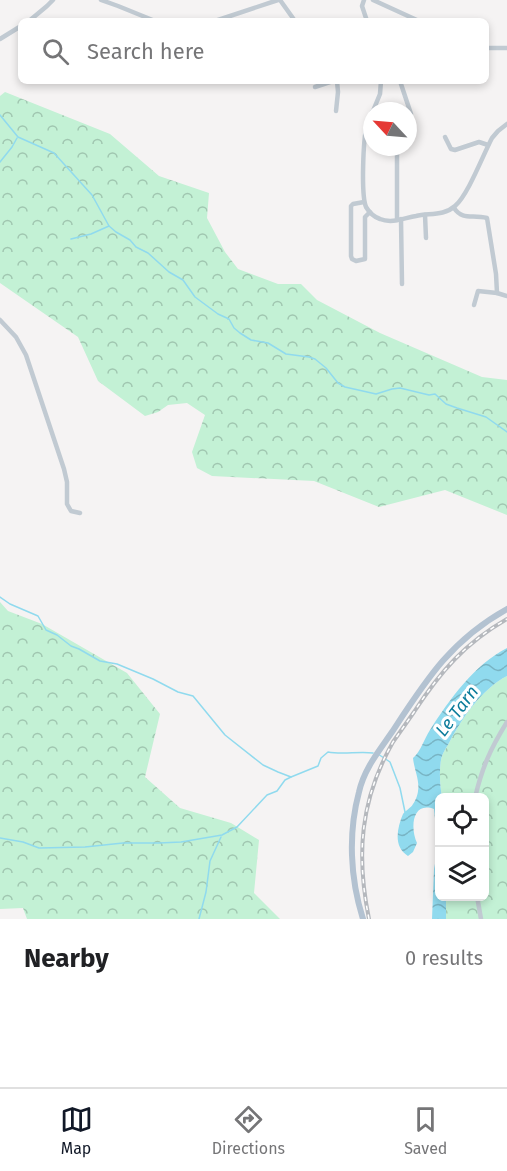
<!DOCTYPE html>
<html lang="en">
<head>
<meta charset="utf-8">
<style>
  body { margin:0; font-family:"Fira Sans",sans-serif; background:#f6f6f6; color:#202124 }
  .controls { position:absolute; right:18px; bottom:18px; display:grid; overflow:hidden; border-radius:9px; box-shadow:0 3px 9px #0003 }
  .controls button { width:54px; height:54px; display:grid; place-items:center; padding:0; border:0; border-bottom:2px solid #e0e0e0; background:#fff; color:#202124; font:30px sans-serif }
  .compass { position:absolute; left:363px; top:102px; width:54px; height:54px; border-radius:50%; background:#fff; box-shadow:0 3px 9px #0003; rotate:296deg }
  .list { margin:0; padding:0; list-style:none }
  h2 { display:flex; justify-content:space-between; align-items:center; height:78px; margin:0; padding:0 24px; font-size:26px }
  h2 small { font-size:20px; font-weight:400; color:#757577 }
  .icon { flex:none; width:33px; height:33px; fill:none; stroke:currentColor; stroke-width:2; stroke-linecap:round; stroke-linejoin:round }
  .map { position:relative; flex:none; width:507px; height:919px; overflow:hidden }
  .search { position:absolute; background:#fff; box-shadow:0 3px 9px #0003; left:18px; right:18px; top:18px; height:66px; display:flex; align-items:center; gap:15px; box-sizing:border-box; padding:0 21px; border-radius:9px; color:#757577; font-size:22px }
  .sheet { height:168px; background:#fff }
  nav { display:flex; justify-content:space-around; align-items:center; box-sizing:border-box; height:84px; border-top:2px solid #e0e0e0; background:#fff; font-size:16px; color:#757577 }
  nav a { display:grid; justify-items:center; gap:3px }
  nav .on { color:#111827 }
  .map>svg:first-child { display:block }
  .forest { fill:url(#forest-crowns) }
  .water { fill:url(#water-waves) }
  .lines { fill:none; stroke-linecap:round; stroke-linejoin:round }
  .stream { stroke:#90daee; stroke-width:1.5 }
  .minor { stroke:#c1cad2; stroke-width:4.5 }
  .major { stroke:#b3c2d1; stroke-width:6 }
  .rail-casing { stroke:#b5b8bd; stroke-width:4 }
  .rail { stroke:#fff; stroke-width:1.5; stroke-dasharray:4.5; stroke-linecap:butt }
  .labels { text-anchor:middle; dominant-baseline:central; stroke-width:6; stroke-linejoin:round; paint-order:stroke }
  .water-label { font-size:18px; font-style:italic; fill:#0c7c9b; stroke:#fff }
</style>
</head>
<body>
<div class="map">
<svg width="507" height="919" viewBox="0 0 507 919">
  <defs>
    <pattern id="forest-crowns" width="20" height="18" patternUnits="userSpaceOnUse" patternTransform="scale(1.5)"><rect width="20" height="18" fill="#c3f1d5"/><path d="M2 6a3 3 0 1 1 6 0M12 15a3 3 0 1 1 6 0" fill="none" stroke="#a0c6b0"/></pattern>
    <pattern id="water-waves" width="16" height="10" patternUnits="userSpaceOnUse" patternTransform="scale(1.5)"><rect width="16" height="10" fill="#90daee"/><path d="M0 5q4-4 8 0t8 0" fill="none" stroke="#78b4c4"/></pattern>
  </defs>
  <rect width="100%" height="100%" fill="#f5f3f3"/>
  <g class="forest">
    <polygon points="5,92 110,134 159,176 209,193 207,218 225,252 238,269 278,284 301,284 317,300 380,333 482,377 507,380 507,515 445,490 379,507 314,481 212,476 197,468 192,452 205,415 187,403 168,405 158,412 145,416 98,381 78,337 0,283 0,96"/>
    <polygon points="0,602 8,611 42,624 127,673 160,714 145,777 180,808 231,823 259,840 254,893 280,919 27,919 23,908 0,909"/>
    <path d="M507,676V919H442L445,917L446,897L484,896V798L442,797C440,786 439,772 441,760C442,754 446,748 449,743C462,718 482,689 507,676Z"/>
  </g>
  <path class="water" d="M507,648V676C482,689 462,718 449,743C446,748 442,754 441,760C439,772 440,786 442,797L440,798V896L446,897V919H432L434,869L438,848L434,809C412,801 410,828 417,843L413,852L408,856C393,847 397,828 403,814C406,810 411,808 413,804C415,802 418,794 418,791C420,781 414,769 413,758C421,751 424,739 430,730C449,700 475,664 507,648Z"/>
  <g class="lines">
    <g class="stream">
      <polyline points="0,115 18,137 54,153 92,195 109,226 116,232 130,240 136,247 148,253 169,272 183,280 195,297 218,314 229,319 234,328 240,333 251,340 268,343 286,354 309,357 315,359 326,368 338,383 345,387 376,394 392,389 400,388 429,395 435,394 446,404 457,408 486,417 507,432"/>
      <polyline points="0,162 12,147 17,138"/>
      <polyline points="71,239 91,234 109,226"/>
      <path d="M0,597L10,604L38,616L46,630L57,635L71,646L79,649L100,661L117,664L153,679L178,692L193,696L225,735L263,765L278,772L291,777L318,766L321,758L328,752C343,755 358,751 373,753"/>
      <polyline points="378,754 390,762 400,788 405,812"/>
      <polyline points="0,838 23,842 39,848 85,847 123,843 159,843 181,842 222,835 237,827 267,795 277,791 285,780 291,777"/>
      <polyline points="199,919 206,892 210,861 221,837"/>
    </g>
    <g class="minor">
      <polyline points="101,0 118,6 155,21"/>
      <polyline points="280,0 295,21"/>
      <polyline points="364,0 362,6 367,21"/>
      <polyline points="373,0 419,21"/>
      <polyline points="29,21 47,6 53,0"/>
      <polyline points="215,21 278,0"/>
      <polyline points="0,39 21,26"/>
      <polyline points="486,48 507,48"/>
      <polyline points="400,81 411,114 408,122"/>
      <polyline points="315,87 333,81"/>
      <polyline points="336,111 338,92 337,81"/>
      <polyline points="373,111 380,94 381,81"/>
      <path d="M372,112C370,116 368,121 367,125C363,139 361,195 366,207C369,212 374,217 380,219C392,224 404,218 416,216C429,213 444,216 455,206C468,195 483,155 492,138L498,131L507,124"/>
      <polyline points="445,137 451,149 455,150 479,142 488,145"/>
      <polyline points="364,202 353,204 351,206 351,256 352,259 356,261 365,259 365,217 370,212"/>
      <path d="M454,208C463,221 472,214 487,218L496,274L497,293L507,296"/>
      <polyline points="425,215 426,238"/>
      <polyline points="401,219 402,284"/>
      <polyline points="397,220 397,154"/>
      <polyline points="474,305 478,291 497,293"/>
      <polyline points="0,320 16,337 26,355 64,469 67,482 67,504 71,511 80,513"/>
      <path d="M475,798C482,767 491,748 507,722"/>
      <polyline points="477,896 481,919"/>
    </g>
    <path class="major" d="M363,919C350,878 348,833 359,792C364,769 379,751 392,732C426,680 451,640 507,609"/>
    <g class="rail-casing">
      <path id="rail" d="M369,919C356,855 360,800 393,742C400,732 407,722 414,712C440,672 465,643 507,619"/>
    </g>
    <use href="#rail" class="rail"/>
  </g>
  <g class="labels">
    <g class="water-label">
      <text transform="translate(457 711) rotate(-53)">Le Tarn</text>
    </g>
  </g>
</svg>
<div class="controls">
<button><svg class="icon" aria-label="locate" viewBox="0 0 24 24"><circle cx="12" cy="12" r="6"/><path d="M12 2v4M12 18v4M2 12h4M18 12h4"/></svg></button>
<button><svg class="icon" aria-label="layers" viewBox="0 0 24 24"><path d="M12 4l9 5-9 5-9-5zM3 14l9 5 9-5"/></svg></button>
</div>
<svg class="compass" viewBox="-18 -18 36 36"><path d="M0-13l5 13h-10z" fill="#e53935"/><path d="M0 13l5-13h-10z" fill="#757577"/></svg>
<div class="search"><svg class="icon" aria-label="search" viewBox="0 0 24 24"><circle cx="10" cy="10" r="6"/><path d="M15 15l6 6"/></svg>Search here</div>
</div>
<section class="sheet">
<h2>Nearby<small>0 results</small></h2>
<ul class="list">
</ul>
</section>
<nav>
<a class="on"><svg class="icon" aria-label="map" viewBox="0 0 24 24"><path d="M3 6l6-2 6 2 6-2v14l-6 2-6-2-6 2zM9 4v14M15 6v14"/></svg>Map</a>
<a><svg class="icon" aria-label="directions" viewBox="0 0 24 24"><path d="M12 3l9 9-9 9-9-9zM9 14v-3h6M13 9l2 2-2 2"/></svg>Directions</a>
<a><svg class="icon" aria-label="saved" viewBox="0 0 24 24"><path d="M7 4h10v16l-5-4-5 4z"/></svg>Saved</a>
</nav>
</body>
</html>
